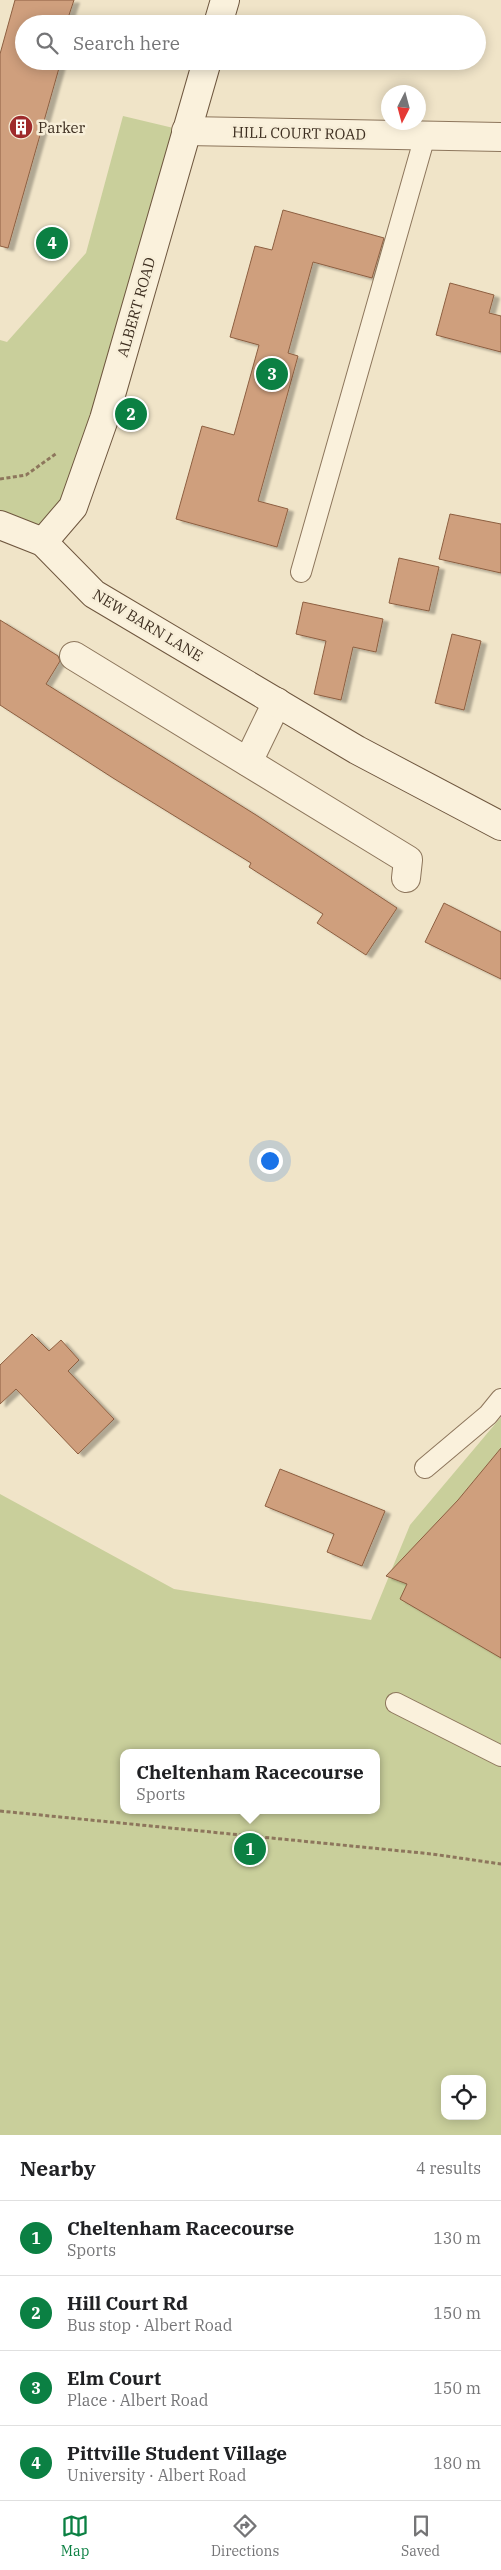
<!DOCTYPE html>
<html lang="en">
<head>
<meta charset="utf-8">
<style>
  body { margin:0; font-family:"IBM Plex Serif",serif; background:#f2f2f2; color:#202124 }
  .controls { position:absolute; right:15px; bottom:15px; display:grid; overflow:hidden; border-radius:10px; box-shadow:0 2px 12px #0003 }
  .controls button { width:45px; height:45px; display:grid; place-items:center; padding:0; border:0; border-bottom:1px solid #e0e0e0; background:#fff; color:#202124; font:25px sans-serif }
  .compass { position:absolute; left:381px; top:85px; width:45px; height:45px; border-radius:50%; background:#fff; box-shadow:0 2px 12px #0003; rotate:186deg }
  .you { position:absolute; left:269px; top:1160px; width:18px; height:18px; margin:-12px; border:4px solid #fff; border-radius:50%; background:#1a73e8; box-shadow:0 0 0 8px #1a73e833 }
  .badge { display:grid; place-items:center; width:32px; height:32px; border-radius:50%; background:#0b8043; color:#fff; font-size:16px; font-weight:700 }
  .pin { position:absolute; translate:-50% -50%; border:2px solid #fff; box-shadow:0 1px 5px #0006 }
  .popup { position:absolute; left:120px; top:1749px; width:260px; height:65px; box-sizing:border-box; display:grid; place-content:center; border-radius:10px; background:#fff; filter:drop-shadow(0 1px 4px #0005); font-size:16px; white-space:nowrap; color:#757577 }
  .popup b { font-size:19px; color:#202124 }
  .popup::after { content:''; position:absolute; left:50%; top:100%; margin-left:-10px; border:10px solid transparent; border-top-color:#fff }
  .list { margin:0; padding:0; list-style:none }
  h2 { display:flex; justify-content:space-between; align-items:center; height:65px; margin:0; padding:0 20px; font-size:21px }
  h2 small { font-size:16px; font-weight:400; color:#757577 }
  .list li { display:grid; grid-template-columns:32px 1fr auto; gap:15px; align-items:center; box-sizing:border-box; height:75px; padding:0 20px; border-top:1px solid #e0e0e0 }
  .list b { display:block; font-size:19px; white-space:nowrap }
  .list p { margin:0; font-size:16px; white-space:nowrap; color:#757577 }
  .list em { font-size:16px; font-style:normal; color:#757577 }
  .icon { flex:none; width:28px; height:28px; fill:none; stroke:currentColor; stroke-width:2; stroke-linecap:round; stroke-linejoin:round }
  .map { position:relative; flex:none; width:501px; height:2135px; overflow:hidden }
  .search { position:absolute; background:#fff; box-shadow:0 2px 12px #0003; left:15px; right:15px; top:15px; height:55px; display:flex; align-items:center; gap:12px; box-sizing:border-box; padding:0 18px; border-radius:28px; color:#757577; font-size:19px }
  .sheet { height:365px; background:#fff }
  nav { display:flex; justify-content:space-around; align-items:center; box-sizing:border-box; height:70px; border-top:1px solid #e0e0e0; background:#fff; font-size:14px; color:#757577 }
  nav a { display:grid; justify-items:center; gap:2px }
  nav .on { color:#0b8043 }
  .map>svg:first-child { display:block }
  .green { fill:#c9cf9b; fill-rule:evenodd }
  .building { fill:#cf9f7d; stroke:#8d5f41; filter:url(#shadow) }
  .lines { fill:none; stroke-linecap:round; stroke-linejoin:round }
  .lane-casing { stroke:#8d765c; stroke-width:22 }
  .street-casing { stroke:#8d765c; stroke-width:30 }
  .secondary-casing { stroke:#6f573f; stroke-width:30 }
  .path { stroke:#8d765c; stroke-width:3; stroke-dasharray:4 2.5; stroke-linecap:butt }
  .lane { stroke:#faf1dc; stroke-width:20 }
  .street { stroke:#faf1dc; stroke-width:28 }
  .secondary { stroke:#faf1dc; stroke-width:28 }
  .labels { text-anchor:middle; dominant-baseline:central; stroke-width:5; stroke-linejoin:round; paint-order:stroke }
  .poi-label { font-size:15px; fill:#3d2e20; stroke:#f7eed8; text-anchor:start }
  .street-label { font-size:15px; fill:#3d2e20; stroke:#f7eed8 }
</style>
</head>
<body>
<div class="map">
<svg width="501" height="2135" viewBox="0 0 501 2135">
  <defs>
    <filter id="shadow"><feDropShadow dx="5.5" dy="3" stdDeviation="1" flood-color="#0004"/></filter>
  </defs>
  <rect width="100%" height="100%" fill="#f0e4c8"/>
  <g class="green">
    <polygon points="123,116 186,131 104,419 43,542 0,525 0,340 7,342 86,253"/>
    <path d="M501,1417V2135H0V1494L174,1589L371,1620L410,1525ZM124,1753H376V1810H124ZM445,2079H482V2116H445Z"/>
  </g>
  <g class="building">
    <polygon points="15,0 74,0 66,24 24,24 24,61 61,61 8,248 0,246 0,54"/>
    <polygon points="283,210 384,238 372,278 313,262 288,353 298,356 258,501 288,509 277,547 176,519 202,426 234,435 259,345 230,337 255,246 272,250"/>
    <polygon points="450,283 494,295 489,313 501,316 501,352 436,335"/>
    <polygon points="450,514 501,524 501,573 439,559"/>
    <polygon points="399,558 439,567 429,611 389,603"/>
    <polygon points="303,602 383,619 376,652 353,647 341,700 314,694 326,641 296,634"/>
    <polygon points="0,620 58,656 60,661 46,684 256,815 397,908 366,955 317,923 323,914 249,867 251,863 113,778 0,705"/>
    <polygon points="452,634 481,641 464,710 435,703"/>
    <polygon points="444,903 501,932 501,979 425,942"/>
    <polygon points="32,1334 49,1351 61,1340 79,1360 68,1371 114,1419 78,1454 16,1389 0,1404 0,1365"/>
    <polygon points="501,1448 501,1658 400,1599 407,1584 386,1576 458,1500"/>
    <polygon points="280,1469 385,1511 362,1566 327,1552 334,1534 265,1506"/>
  </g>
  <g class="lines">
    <g class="lane-casing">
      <g id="lane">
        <polyline points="301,572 425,136"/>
        <polyline points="425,1468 488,1415 501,1399"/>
        <polyline points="396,1703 501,1756"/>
      </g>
    </g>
    <g class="street-casing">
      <g id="street">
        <polyline points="186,131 501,137"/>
        <polyline points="74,656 408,860 406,878"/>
        <polyline points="248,762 277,702"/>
      </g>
    </g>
    <g class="secondary-casing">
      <g id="secondary">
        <polyline points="218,24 225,0"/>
        <polyline points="0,525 43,542 94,594 357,750 501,826"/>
        <polyline points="43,542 73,507 104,419 207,61"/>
      </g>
    </g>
    <g class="path">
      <polyline points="0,479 26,475 57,453"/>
      <polyline points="0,1811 432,1854 501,1864"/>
    </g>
    <use href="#lane" class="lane"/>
    <use href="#street" class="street"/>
    <use href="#secondary" class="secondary"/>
  </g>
  <defs>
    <g id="building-disc" transform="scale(1.25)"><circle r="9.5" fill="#9e2a2b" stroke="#f7eed8"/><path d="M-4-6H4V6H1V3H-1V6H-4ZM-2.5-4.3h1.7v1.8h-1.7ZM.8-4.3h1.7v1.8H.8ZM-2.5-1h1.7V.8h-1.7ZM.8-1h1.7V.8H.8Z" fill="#fff"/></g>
  </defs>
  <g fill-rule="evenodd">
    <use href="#building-disc" x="21" y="127"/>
  </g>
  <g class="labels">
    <g class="poi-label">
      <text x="38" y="127">Parker</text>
    </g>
    <g class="street-label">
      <text transform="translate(299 133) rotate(1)">HILL COURT ROAD</text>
      <text transform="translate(136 307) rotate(-74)">ALBERT ROAD</text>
      <text transform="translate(148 625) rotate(31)">NEW BARN LANE</text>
    </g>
  </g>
</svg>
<div class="controls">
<button><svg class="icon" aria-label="locate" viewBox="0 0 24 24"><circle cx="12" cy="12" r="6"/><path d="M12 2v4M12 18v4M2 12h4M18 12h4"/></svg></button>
</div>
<svg class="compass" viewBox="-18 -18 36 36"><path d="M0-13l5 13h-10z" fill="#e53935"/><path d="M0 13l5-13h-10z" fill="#757577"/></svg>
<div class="you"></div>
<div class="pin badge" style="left:250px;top:1849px">1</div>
<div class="popup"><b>Cheltenham Racecourse</b>Sports</div>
<div class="pin badge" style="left:131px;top:414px">2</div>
<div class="pin badge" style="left:272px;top:374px">3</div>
<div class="pin badge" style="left:52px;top:243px">4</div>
<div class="search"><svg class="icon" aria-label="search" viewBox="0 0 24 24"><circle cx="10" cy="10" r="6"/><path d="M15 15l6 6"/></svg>Search here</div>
</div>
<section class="sheet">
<h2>Nearby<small>4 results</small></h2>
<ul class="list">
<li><span class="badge">1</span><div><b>Cheltenham Racecourse</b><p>Sports</p></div><em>130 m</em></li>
<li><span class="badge">2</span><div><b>Hill Court Rd</b><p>Bus stop · Albert Road</p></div><em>150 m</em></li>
<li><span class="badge">3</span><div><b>Elm Court</b><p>Place · Albert Road</p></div><em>150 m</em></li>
<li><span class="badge">4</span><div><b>Pittville Student Village</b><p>University · Albert Road</p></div><em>180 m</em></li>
</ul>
</section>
<nav>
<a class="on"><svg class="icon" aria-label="map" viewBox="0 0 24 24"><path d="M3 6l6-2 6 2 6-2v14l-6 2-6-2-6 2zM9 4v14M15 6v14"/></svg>Map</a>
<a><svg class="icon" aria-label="directions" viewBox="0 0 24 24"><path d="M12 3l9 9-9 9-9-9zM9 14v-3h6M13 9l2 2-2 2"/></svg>Directions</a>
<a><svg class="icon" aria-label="saved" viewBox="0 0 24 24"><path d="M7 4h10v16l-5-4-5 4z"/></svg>Saved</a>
</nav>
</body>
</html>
